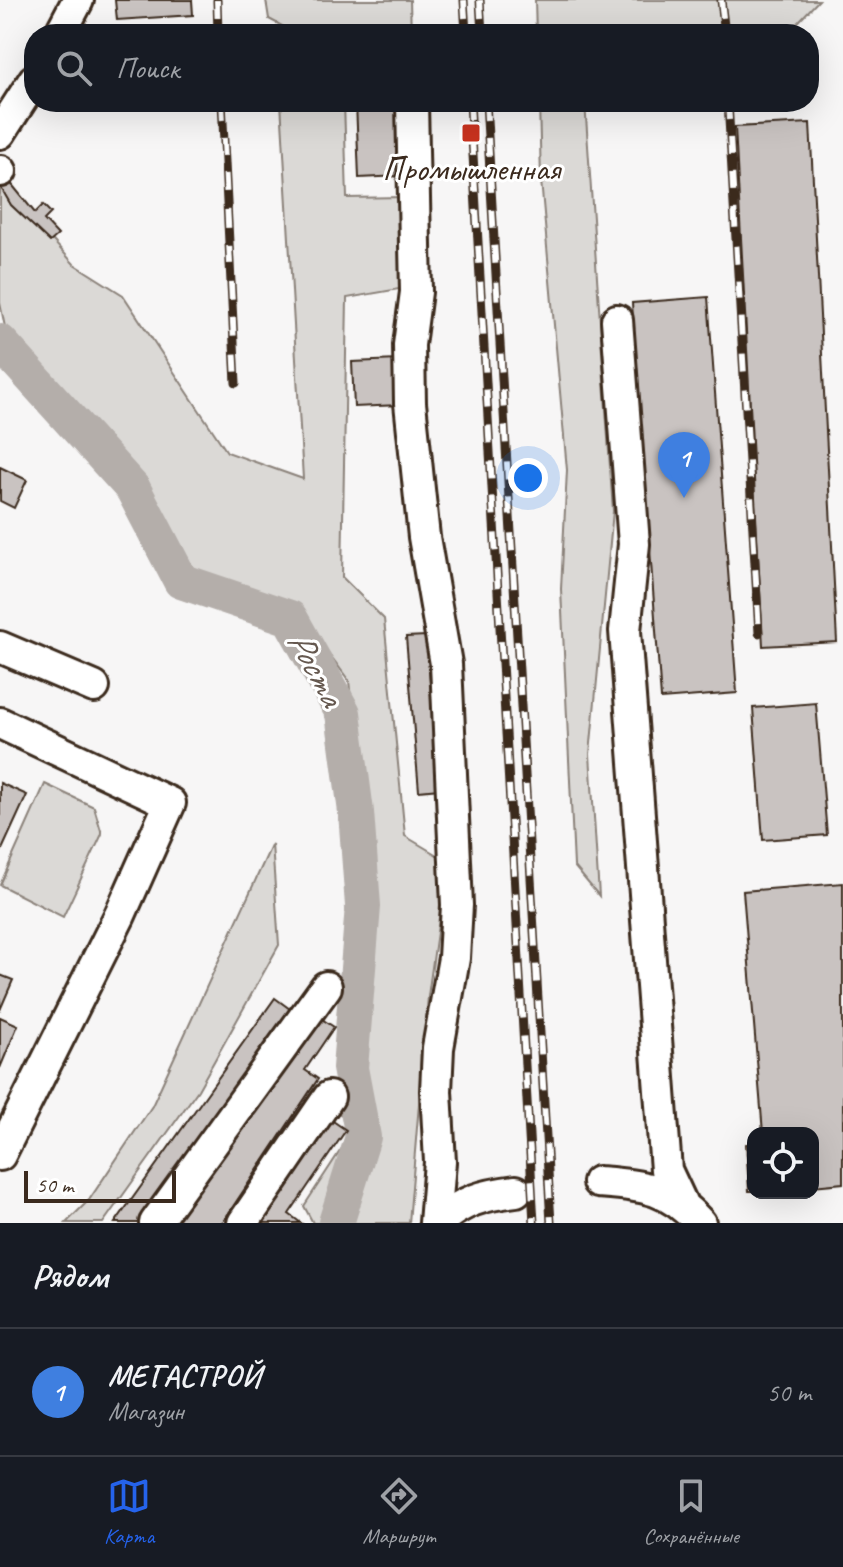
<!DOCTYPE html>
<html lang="ru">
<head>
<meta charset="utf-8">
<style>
  body { margin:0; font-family:Caveat,sans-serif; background:#242831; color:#f1f3f6 }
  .controls { position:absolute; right:24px; bottom:24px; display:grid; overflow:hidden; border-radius:16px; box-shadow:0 8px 32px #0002 }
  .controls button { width:72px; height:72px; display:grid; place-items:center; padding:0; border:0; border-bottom:2px solid #363941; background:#171b24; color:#f1f3f6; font:40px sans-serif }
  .scale { position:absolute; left:24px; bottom:20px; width:152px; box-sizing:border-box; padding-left:8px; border:4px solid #3b2a1e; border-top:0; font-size:22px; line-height:28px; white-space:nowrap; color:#3b2a1e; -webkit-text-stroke:6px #fff; paint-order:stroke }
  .you { position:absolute; left:528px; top:478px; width:28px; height:28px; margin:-20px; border:6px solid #fff; border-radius:50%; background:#1a73e8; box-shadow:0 0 0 12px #1a73e833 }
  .badge { display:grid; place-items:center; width:52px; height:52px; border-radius:50%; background:#2563eb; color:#fff; font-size:26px; font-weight:700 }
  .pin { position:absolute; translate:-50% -66px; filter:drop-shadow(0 2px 4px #0008) }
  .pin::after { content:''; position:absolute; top:42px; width:28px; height:24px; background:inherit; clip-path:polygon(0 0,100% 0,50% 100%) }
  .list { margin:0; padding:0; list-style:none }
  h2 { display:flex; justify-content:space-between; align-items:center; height:104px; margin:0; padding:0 32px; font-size:34px }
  h2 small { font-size:26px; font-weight:400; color:#9ea1a6 }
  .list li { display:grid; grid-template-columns:52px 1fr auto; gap:24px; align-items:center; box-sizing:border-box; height:128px; padding:0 32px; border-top:2px solid #363941 }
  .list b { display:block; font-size:30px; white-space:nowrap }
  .list p { margin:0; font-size:26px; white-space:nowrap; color:#9ea1a6 }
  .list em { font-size:26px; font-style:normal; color:#9ea1a6 }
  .icon { flex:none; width:44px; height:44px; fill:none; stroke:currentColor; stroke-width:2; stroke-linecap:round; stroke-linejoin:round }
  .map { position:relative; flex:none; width:843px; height:1223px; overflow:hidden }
  .search { position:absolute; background:#171b24; box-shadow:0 8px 32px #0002; left:24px; right:24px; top:24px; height:88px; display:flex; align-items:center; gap:20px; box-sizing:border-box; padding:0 28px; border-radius:32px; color:#9ea1a6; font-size:30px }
  .sheet { height:232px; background:#171b24 }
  nav { display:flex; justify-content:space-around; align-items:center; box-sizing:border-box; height:112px; border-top:2px solid #363941; background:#171b24; font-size:22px; color:#9ea1a6 }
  nav a { display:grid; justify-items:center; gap:4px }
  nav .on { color:#2563eb }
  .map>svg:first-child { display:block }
  .green { fill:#dbd9d6; stroke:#8b827a; stroke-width:2 }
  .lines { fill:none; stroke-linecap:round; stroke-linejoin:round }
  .river { stroke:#b4aeaa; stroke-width:36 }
  .building { fill:#c9c3c1; stroke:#3b2a1e; stroke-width:2 }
  .minor-casing { stroke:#3b2a1e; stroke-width:36 }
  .minor { stroke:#fff; stroke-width:30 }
  .rail-casing { stroke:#3b2a1e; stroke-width:9 }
  .rail { stroke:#fff; stroke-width:6; stroke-dasharray:18; stroke-linecap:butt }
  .poi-dot { fill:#c8321e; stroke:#fff; stroke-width:3 }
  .labels { text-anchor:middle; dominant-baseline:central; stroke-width:6; stroke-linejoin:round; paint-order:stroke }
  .poi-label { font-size:34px; fill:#3b2a1e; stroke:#fff }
  .water-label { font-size:36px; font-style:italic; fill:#65584f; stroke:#fff }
</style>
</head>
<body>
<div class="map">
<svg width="843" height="1223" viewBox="0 0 843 1223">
  <rect width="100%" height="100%" fill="#f7f6f6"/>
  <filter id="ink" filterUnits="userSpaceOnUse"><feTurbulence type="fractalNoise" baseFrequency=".0125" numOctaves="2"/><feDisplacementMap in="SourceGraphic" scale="16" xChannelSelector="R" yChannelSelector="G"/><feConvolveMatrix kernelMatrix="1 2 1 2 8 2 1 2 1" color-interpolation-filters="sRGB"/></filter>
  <g filter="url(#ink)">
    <g class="green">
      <polygon points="266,0 410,0 411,34 297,34 269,19"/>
      <polygon points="535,0 819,0 787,34 536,34"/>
      <polygon points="281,102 344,102 347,198 403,197 405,288 347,298 342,577 384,619 405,836 447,861 428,996 409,1223 313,1223 304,1206 357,1125 337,1112 354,955 351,874 362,794 349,681 294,606 189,573 136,481 11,356 0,303 0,190 5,188 74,264 123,295 227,452 303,479"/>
      <polygon points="539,102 585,102 613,511 590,754 599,896 574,866 561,589 567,470 541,180"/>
      <polygon points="45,784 94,807 102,834 63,917 0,885"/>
      <polygon points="272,844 279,945 198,1090 103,1223 66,1223 89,1200 152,1106"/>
    </g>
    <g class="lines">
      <polyline class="river" points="0,342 133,489 181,581 290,618 343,713 356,812 363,906 350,1068 363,1137 336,1223"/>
    </g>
    <g class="building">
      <polygon points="115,0 192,0 193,15 117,20"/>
      <polygon points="356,102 398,102 401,176 359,178"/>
      <polygon points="810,123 837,642 763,646 735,127"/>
      <polygon points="9,181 35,213 43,205 51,213 44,220 58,235 50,242 11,205 0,186"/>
      <polygon points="708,297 737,693 661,699 632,303"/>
      <polygon points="398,360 400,405 354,407 352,362"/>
      <polygon points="0,467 27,480 14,508 0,501"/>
      <polygon points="426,636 439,789 419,791 406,637"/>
      <polygon points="816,703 827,835 763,840 753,708"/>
      <polygon points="0,783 27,795 0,854"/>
      <polygon points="843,883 843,1183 813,1186 813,1133 763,1133 743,891"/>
      <polygon points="0,975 13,980 0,1010"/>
      <polygon points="275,998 294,1012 144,1223 115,1223"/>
      <polygon points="311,1012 334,1027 305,1070 318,1079 222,1223 170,1223"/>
      <polygon points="0,1017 18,1025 0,1068"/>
      <polygon points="327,1117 346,1130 289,1214 301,1223 255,1223"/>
      <polygon points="753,1143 753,1191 749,1191 746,1144"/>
    </g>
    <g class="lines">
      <g class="minor-casing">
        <g id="minor">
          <polyline points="60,34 78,0"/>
          <polyline points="412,103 416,292 409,345 410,403 424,537 446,664 457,905 454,958 438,1048 436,1091 440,1162 435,1223"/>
          <polyline points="0,133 34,80"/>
          <polyline points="0,171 1,171"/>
          <polyline points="617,320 634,544 625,631 666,1170 681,1202"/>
          <polyline points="0,647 94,687"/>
          <polyline points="0,723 170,803 120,915 0,1155"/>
          <path d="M598,1182C645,1186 667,1187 700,1223"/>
          <polyline points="155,1223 326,987"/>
          <polyline points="243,1223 329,1097"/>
          <path d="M437,1223C462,1201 483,1195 516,1191"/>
        </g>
      </g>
      <use href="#minor" class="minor"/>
      <g class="rail-casing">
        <g id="rail">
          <polyline points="217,0 218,34"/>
          <polyline points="464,0 466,34"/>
          <polyline points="480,0 482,34"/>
          <polyline points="721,0 725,34"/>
          <polyline points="222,102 236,383"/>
          <polyline points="470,102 534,1223"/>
          <polyline points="486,102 551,1223"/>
          <polyline points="728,102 759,633"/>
        </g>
      </g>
      <use href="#rail" class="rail"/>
    </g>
  </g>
  <rect class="poi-dot" x="461" y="123" width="20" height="20" rx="4"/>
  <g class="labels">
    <g class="poi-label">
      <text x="471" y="168">Промышленная</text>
    </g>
    <g class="water-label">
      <text transform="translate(316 668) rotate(62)">Роста</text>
    </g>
  </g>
</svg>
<div class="controls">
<button><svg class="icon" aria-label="locate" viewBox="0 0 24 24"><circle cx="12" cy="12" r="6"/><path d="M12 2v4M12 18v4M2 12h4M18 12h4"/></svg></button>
</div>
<div class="scale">50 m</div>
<div class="you"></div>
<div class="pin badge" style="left:684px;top:498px;background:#3f7fe0">1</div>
<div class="search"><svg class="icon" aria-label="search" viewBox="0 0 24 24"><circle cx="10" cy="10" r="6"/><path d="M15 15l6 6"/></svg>Поиск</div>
</div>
<section class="sheet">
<h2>Рядом<small></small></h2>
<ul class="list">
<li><span class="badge" style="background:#3f7fe0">1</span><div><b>МЕГАСТРОЙ</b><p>Магазин</p></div><em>50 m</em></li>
</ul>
</section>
<nav>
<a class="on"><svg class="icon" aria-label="map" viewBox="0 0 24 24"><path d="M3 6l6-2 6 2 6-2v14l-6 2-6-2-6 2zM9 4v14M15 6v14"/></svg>Карта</a>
<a><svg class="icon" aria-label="directions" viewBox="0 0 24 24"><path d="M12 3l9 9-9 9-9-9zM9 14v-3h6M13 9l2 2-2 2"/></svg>Маршрут</a>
<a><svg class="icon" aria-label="saved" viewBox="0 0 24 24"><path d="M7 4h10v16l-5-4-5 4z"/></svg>Сохранённые</a>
</nav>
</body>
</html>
